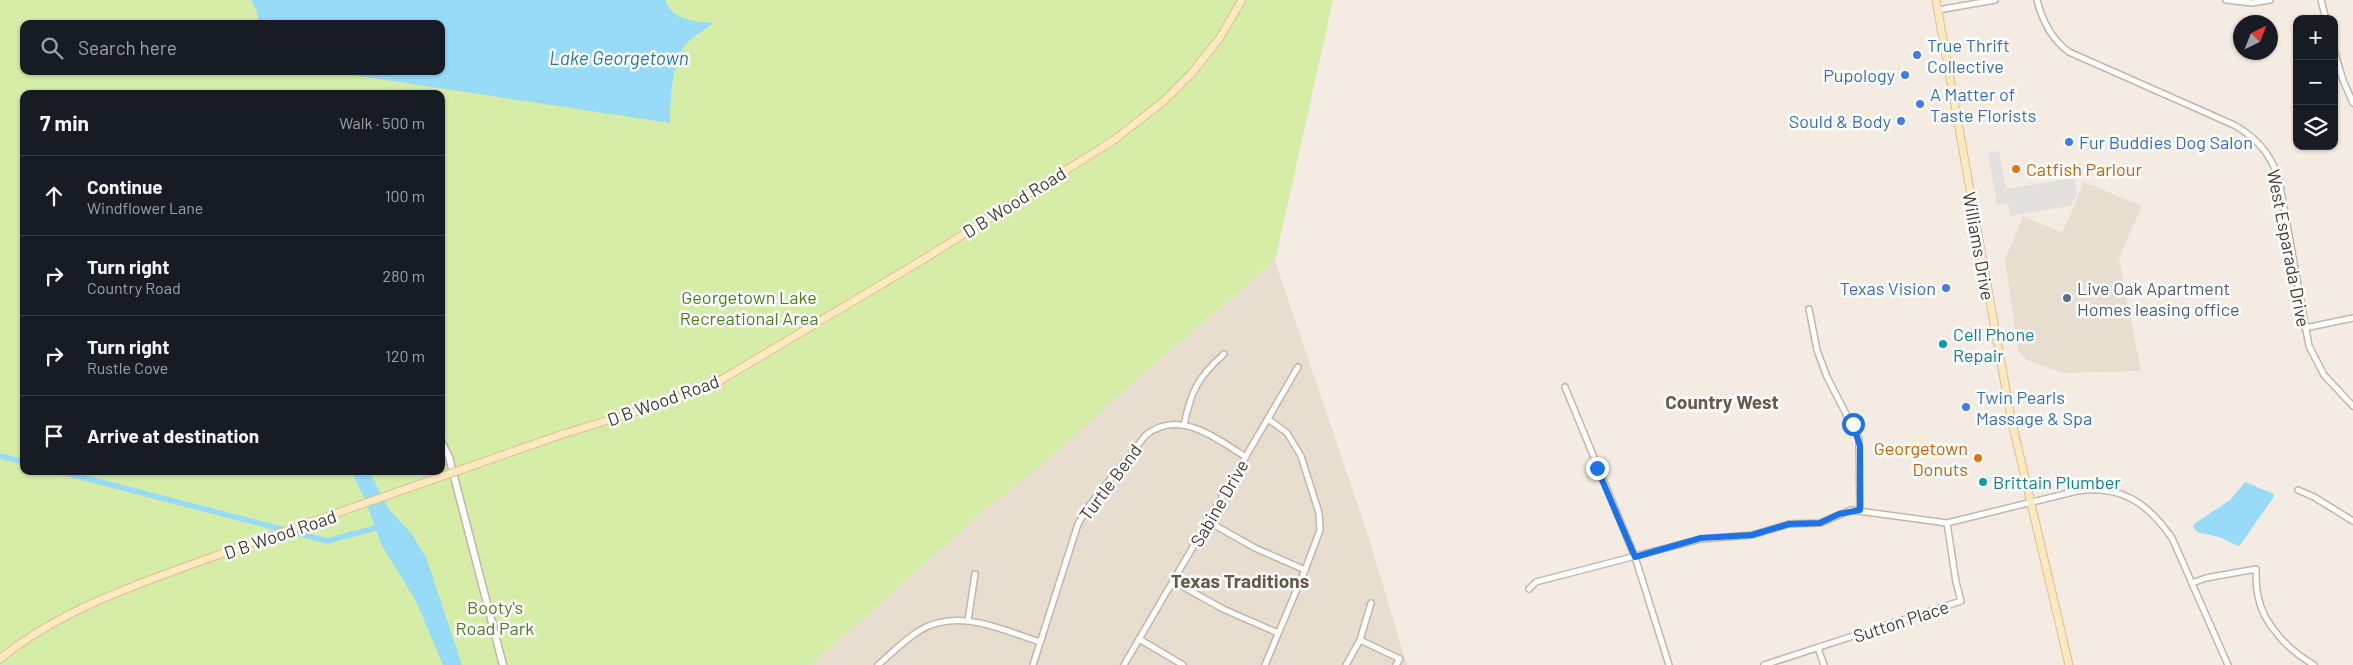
<!DOCTYPE html>
<html lang="en">
<head>
<meta charset="utf-8">
<style>
  body { margin:0; font-family:Barlow,sans-serif; background:#242831; color:#f1f3f6 }
  .controls { position:absolute; right:15px; top:15px; display:grid; overflow:hidden; border-radius:10px; box-shadow:0 1px 4px #0004 }
  .controls button { width:45px; height:45px; display:grid; place-items:center; padding:0; border:0; border-bottom:1px solid #363941; background:#171b24; color:#f1f3f6; font:25px sans-serif }
  .compass { position:absolute; left:2233px; top:15px; width:45px; height:45px; border-radius:50%; background:#171b24; box-shadow:0 1px 4px #0004; rotate:43deg }
  .stop { position:absolute; width:15px; height:15px; margin:-11px; border:4px solid #1a73e8; border-radius:50%; background:#fff }
  .stop.end { background:#1a73e8; border-color:#fff; box-shadow:0 1px 5px #0008 }
  .list { margin:0; padding:0; list-style:none }
  h2 { display:flex; justify-content:space-between; align-items:center; height:65px; margin:0; padding:0 20px; font-size:21px }
  h2 small { font-size:16px; font-weight:400; color:#9ea1a6 }
  .list li { display:grid; grid-template-columns:32px 1fr auto; gap:15px; align-items:center; box-sizing:border-box; height:80px; padding:0 20px; border-top:1px solid #363941 }
  .list b { display:block; font-size:19px; white-space:nowrap }
  .list p { margin:0; font-size:16px; white-space:nowrap; color:#9ea1a6 }
  .list em { font-size:16px; font-style:normal; color:#9ea1a6 }
  .icon { flex:none; width:28px; height:28px; fill:none; stroke:currentColor; stroke-width:2; stroke-linecap:round; stroke-linejoin:round }
  .map { position:relative; flex:none; width:2353px; height:665px; overflow:hidden }
  .search { position:absolute; background:#171b24; box-shadow:0 1px 4px #0004; left:20px; top:20px; width:425px; height:55px; display:flex; align-items:center; gap:12px; box-sizing:border-box; padding:0 18px; border-radius:10px; color:#9ea1a6; font-size:19px }
  .panel { position:absolute; background:#171b24; box-shadow:0 1px 4px #0004; left:20px; top:90px; width:425px; height:385px; border-radius:10px }
  .map>svg:first-child { display:block }
  .residential { fill:#e8ded0 }
  .green { fill:#d5eda6; fill-rule:evenodd }
  .parking { fill:#e3dfdc }
  .water { fill:#97dbf8 }
  .lines { fill:none; stroke-linecap:round; stroke-linejoin:round }
  .canal { stroke:#97dbf8; stroke-width:5.5 }
  .minor-casing { stroke:#c3b6a7; stroke-width:8 }
  .tertiary-casing { stroke:#c3b6a7; stroke-width:9 }
  .secondary-casing { stroke:#dcbf8e; stroke-width:9 }
  .minor { stroke:#fff; stroke-width:5 }
  .tertiary { stroke:#fff; stroke-width:6 }
  .secondary { stroke:#ffe9c1; stroke-width:7 }
  .secondary-bridge-casing { stroke:#dcbf8e; stroke-width:9; stroke-linecap:butt }
  .secondary-bridge { stroke:#ffe9c1; stroke-width:7 }
  .route { stroke:#1a73e8; stroke-width:6 }
  .shop-dot { fill:#3f7fe0; stroke:#fff; stroke-width:2 }
  .food-dot { fill:#e8710a; stroke:#fff; stroke-width:2 }
  .service-dot { fill:#5c6f8a; stroke:#fff; stroke-width:2 }
  .culture-dot { fill:#0f9aa8; stroke:#fff; stroke-width:2 }
  .labels { text-anchor:middle; dominant-baseline:central; stroke-width:5; stroke-linejoin:round; paint-order:stroke }
  .shop-label { font-size:18px; fill:#366cbe; stroke:#fff; text-anchor:start }
  .food-label { font-size:18px; fill:#c56008; stroke:#fff; text-anchor:start }
  .street-label { font-size:18px; fill:#463c32; stroke:#fff }
  .service-label { font-size:18px; fill:#4e5e75; stroke:#fff; text-anchor:start }
  .park-label { font-size:18px; fill:#4e7d20; stroke:#fff }
  .culture-label { font-size:18px; fill:#0d838f; stroke:#fff; text-anchor:start }
  .water-label { font-size:19px; font-style:italic; fill:#1e7aa3; stroke:#fff }
  .neighbourhood-label { font-size:19px; font-weight:bold; fill:#6a5848; stroke:#fff }
</style>
</head>
<body>
<div class="map">
<svg width="2353" height="665" viewBox="0 0 2353 665">
  <rect width="100%" height="100%" fill="#f4ece3"/>
  <g class="residential">
    <polygon points="2084,182 2142,206 2119,258 2141,371 2063,373 2027,360 2018,351 2005,259 2023,216 2062,233"/>
    <polygon points="1275,261 1368,535 1407,665 811,665 987,508"/>
  </g>
  <path class="green" d="M0,0H1333L1275,261L1131,384L1053,455L987,508L811,665H0ZM24,24H441V71H24ZM24,94H441V471H24Z"/>
  <polygon class="parking" points="1999,151 2006,189 2074,178 2077,194 2070,206 2010,216 2008,203 1997,205 1988,153"/>
  <g class="water">
    <path d="M251,0H665C673,21 694,21 713,23C704,30 692,37 685,45C672,61 670,104 670,123L326,71H441V24H259L257,12Z"/>
    <polygon points="351,471 369,471 389,509 411,533 426,557 462,665 443,665 416,601 381,544 364,497"/>
    <polygon points="2245,482 2274,494 2273,498 2240,545 2238,546 2219,537 2197,532 2193,527 2194,524 2230,500"/>
  </g>
  <g class="lines">
    <g class="canal">
      <polyline points="0,456 24,462"/>
      <polyline points="58,471 327,541 383,526"/>
    </g>
    <g class="minor-casing">
      <g id="minor">
        <path d="M2037,0C2042,20 2051,39 2069,52L2234,125C2256,137 2272,156 2279,180L2309,346L2324,375L2353,406"/>
        <polyline points="2226,0 2252,3 2270,0"/>
        <polyline points="2321,0 2326,19"/>
        <polyline points="1938,10 1995,0"/>
        <polyline points="2334,50 2343,80 2353,103"/>
        <polyline points="1809,309 1817,350 1827,377 1859,439 1860,510"/>
        <polyline points="2305,328 2353,318"/>
        <polyline points="1565,387 1635,557 1669,665"/>
        <path d="M1184,425C1191,391 1198,377 1224,354"/>
        <polyline points="2298,490 2314,497 2353,521"/>
        <polyline points="1209,522 1255,548 1305,570"/>
        <polyline points="1173,581 1223,609 1278,633"/>
        <path d="M2192,583L2206,578L2256,569C2256,578 2256,587 2258,596C2263,625 2290,651 2314,665"/>
        <path d="M1529,589L1536,582L1701,539L1752,535L1789,524L1820,523L1851,510L1947,523L2077,491C2121,485 2147,502 2172,538L2228,665"/>
        <polyline points="968,621 975,574"/>
        <polyline points="1139,639 1183,665"/>
        <polyline points="1360,640 1400,659 1396,665"/>
        <polyline points="1818,648 1824,665"/>
        <path d="M878,665C891,654 904,640 919,631C957,607 1002,630 1040,642"/>
        <path d="M1033,665L1078,524L1088,507L1146,435C1179,408 1217,439 1246,457"/>
        <polyline points="1124,665 1298,367"/>
        <polyline points="1265,665 1305,570 1320,530 1319,513 1301,456 1287,433 1268,419"/>
        <polyline points="1346,665 1360,640 1371,603"/>
        <polyline points="1764,665 1961,601 1956,582 1947,523"/>
      </g>
    </g>
    <g class="tertiary-casing">
      <polyline id="tertiary" points="441,441 449,457 503,665"/>
    </g>
    <g class="secondary-casing">
      <g id="secondary">
        <polyline points="1936,0 2011,418 2069,665"/>
        <polyline points="560,435 677,399 721,380 919,262 1114,140 1165,100 1191,74 1219,39 1242,0"/>
        <path d="M0,659C67,604 156,578 237,548"/>
      </g>
    </g>
    <use href="#minor" class="minor"/>
    <use href="#tertiary" class="tertiary"/>
    <use href="#secondary" class="secondary"/>
    <g class="secondary-bridge-casing">
      <polyline id="secondary-bridge" points="237,548 560,435"/>
    </g>
    <use href="#secondary-bridge" class="secondary-bridge"/>
  </g>
  <g class="lines">
    <polyline class="route" points="1597,468 1635,557 1701,538 1752,535 1789,524 1820,523 1839,514 1860,510 1860,446 1853,424"/>
  </g>
  <g class="shop-dot">
    <circle cx="1917" cy="55" r="5"/>
    <circle cx="1905" cy="75" r="5"/>
    <circle cx="1920" cy="104" r="5"/>
    <circle cx="1901" cy="121" r="5"/>
    <circle cx="2069" cy="142" r="5"/>
    <circle cx="1946" cy="288" r="5"/>
    <circle cx="1966" cy="407" r="5"/>
  </g>
  <g class="food-dot">
    <circle cx="2016" cy="169" r="5"/>
    <circle cx="1978" cy="458" r="5"/>
  </g>
  <circle class="service-dot" cx="2067" cy="298" r="5"/>
  <g class="culture-dot">
    <circle cx="1943" cy="344" r="5"/>
    <circle cx="1983" cy="482" r="5"/>
  </g>
  <g class="labels">
    <g class="shop-label">
      <text x="1927" y="45">True Thrift<tspan x="1927" dy="21">Collective</tspan></text>
      <text x="1895" y="75" text-anchor="end">Pupology</text>
      <text x="1930" y="94">A Matter of<tspan x="1930" dy="21">Taste Florists</tspan></text>
      <text x="1891" y="121" text-anchor="end">Sould &amp; Body</text>
      <text x="2079" y="142">Fur Buddies Dog Salon</text>
      <text x="1936" y="288" text-anchor="end">Texas Vision</text>
      <text x="1976" y="397">Twin Pearls<tspan x="1976" dy="21">Massage &amp; Spa</tspan></text>
    </g>
    <g class="food-label">
      <text x="2026" y="169">Catfish Parlour</text>
      <text x="1968" y="448" text-anchor="end">Georgetown<tspan x="1968" dy="21">Donuts</tspan></text>
    </g>
    <g class="street-label">
      <text transform="translate(1014 202) rotate(-32)">D B Wood Road</text>
      <text transform="translate(1979 246) rotate(80)">Williams Drive</text>
      <text transform="translate(2289 248) rotate(79)">West Esparada Drive</text>
      <text transform="translate(663 400) rotate(-20)">D B Wood Road</text>
      <text transform="translate(1110 482) rotate(-53)">Turtle Bend</text>
      <text transform="translate(1219 503) rotate(-60)">Sabine Drive</text>
      <text transform="translate(280 534) rotate(-19)">D B Wood Road</text>
      <text transform="translate(1901 621) rotate(-18)">Sutton Place</text>
    </g>
    <g class="service-label">
      <text x="2077" y="288">Live Oak Apartment<tspan x="2077" dy="21">Homes leasing office</tspan></text>
    </g>
    <g class="park-label">
      <text x="749" y="297">Georgetown Lake<tspan x="749" dy="21">Recreational Area</tspan></text>
      <text x="495" y="607">Booty's<tspan x="495" dy="21">Road Park</tspan></text>
    </g>
    <g class="culture-label">
      <text x="1953" y="334">Cell Phone<tspan x="1953" dy="21">Repair</tspan></text>
      <text x="1993" y="482">Brittain Plumber</text>
    </g>
    <g class="water-label">
      <text x="619" y="57">Lake Georgetown</text>
    </g>
    <g class="neighbourhood-label">
      <text x="1722" y="401">Country West</text>
      <text x="1240" y="580">Texas Traditions</text>
    </g>
  </g>
</svg>
<div class="controls">
<button>+</button>
<button>−</button>
<button><svg class="icon" aria-label="layers" viewBox="0 0 24 24"><path d="M12 4l9 5-9 5-9-5zM3 14l9 5 9-5"/></svg></button>
</div>
<svg class="compass" viewBox="-18 -18 36 36"><path d="M0-13l5 13h-10z" fill="#e53935"/><path d="M0 13l5-13h-10z" fill="#9ea1a6"/></svg>
<div class="stop" style="left:1853px;top:424px"></div>
<div class="stop end" style="left:1597px;top:468px"></div>
<div class="search"><svg class="icon" aria-label="search" viewBox="0 0 24 24"><circle cx="10" cy="10" r="6"/><path d="M15 15l6 6"/></svg>Search here</div>
<section class="panel">
<h2>7 min<small>Walk · 500 m</small></h2>
<ul class="list">
<li><svg class="icon" aria-label="ahead" viewBox="0 0 24 24"><path d="M12 20V5M6 11l6-6 6 6"/></svg><div><b>Continue</b><p>Windflower Lane</p></div><em>100 m</em></li>
<li><svg class="icon" aria-label="right" viewBox="0 0 24 24"><path d="M7 20v-9h11M14 6l5 5-5 5"/></svg><div><b>Turn right</b><p>Country Road</p></div><em>280 m</em></li>
<li><svg class="icon" aria-label="right" viewBox="0 0 24 24"><path d="M7 20v-9h11M14 6l5 5-5 5"/></svg><div><b>Turn right</b><p>Rustle Cove</p></div><em>120 m</em></li>
<li><svg class="icon" aria-label="arrive" viewBox="0 0 24 24"><path d="M6 21V4h12l-3 4 3 4H6"/></svg><div><b>Arrive at destination</b></div></li>
</ul>
</section>
</div>
</body>
</html>
